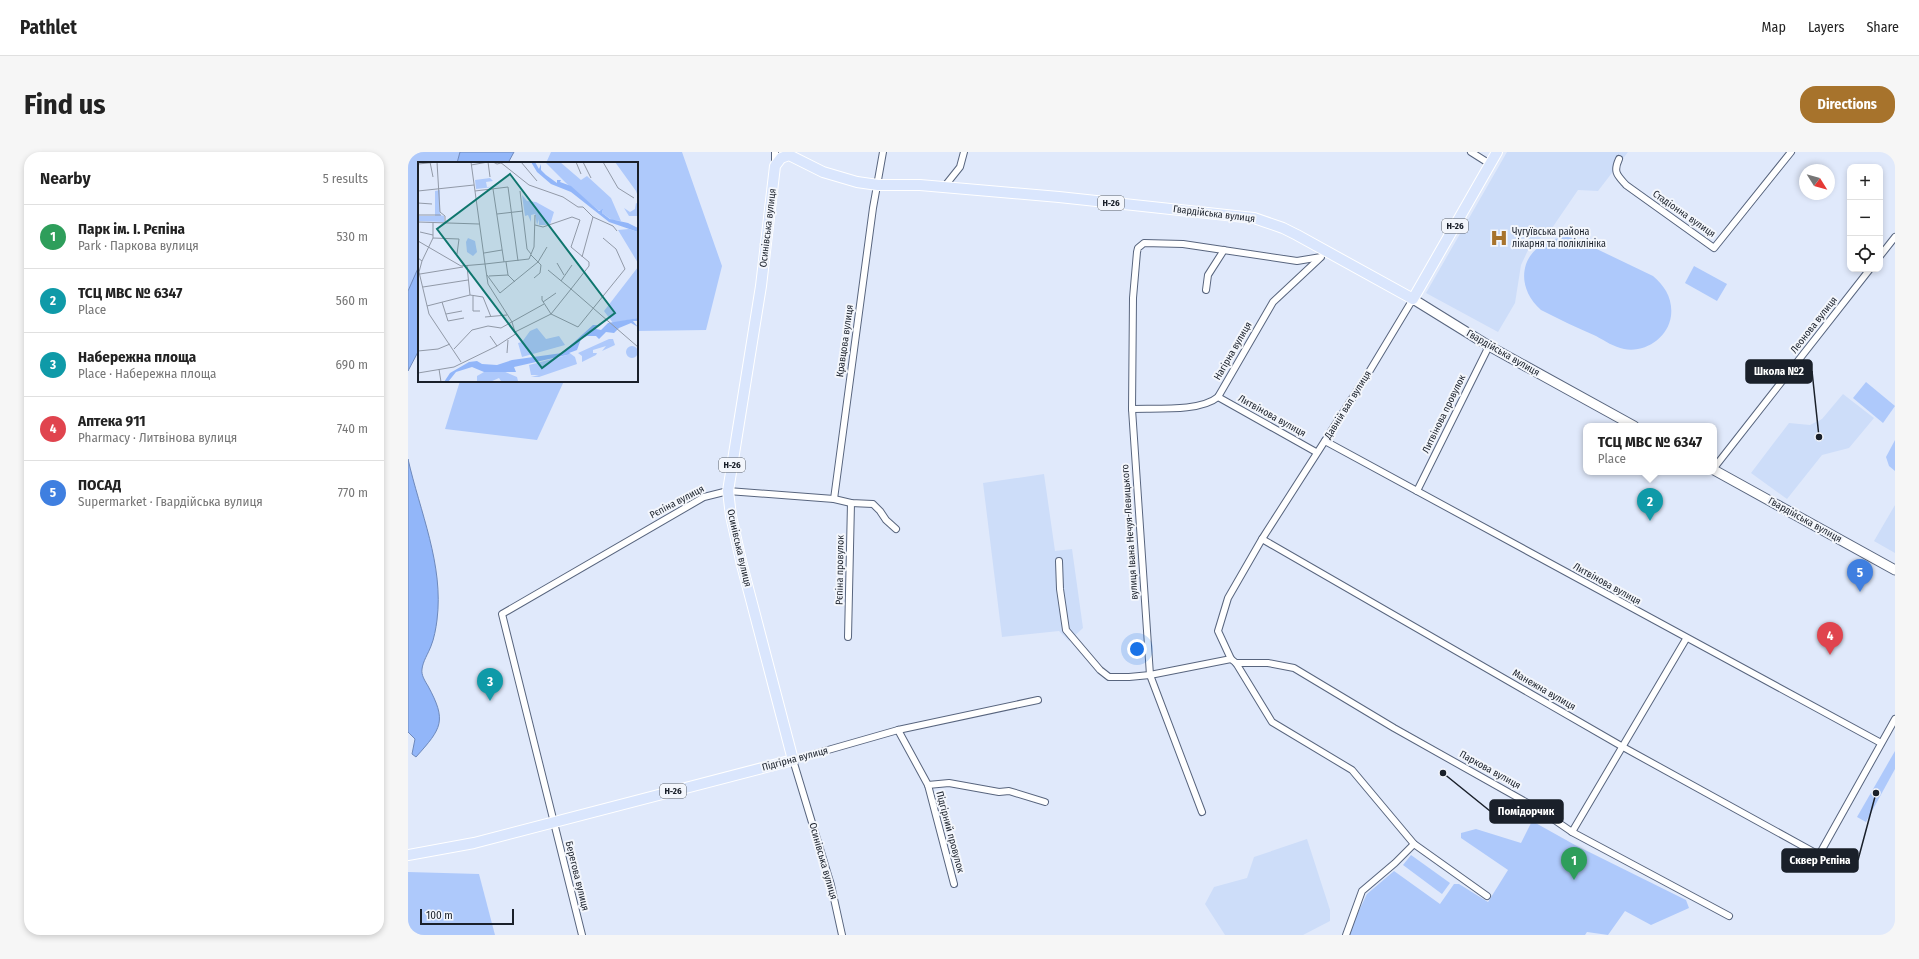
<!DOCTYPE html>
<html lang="en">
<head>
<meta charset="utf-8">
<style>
  body { margin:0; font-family:"Fira Sans Condensed",sans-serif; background:#f6f6f6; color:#222 }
  .controls { position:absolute; right:12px; top:12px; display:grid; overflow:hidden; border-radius:8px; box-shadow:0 2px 6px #0003 }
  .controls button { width:36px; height:36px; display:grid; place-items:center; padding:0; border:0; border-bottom:1px solid #e0e0e0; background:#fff; color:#222; font:20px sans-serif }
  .compass { position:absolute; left:1391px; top:12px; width:36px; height:36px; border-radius:50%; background:#fff; box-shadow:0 2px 6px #0003; rotate:127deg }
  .scale { position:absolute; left:12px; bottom:10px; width:94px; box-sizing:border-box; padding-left:4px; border:2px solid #1a202a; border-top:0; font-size:11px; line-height:14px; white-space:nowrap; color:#1a202a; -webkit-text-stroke:3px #f3f6fc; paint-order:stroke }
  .you { position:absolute; left:729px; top:497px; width:14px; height:14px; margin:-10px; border:3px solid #fff; border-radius:50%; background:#1a73e8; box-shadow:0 0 0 6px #1a73e833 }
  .badge { display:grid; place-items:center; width:26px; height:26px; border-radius:50%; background:#a7732c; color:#fff; font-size:13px; font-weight:700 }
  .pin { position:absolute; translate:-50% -33px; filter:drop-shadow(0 1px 2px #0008) }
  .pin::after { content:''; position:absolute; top:21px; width:14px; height:12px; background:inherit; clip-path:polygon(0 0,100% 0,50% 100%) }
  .popup { position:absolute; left:1175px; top:271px; width:134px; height:52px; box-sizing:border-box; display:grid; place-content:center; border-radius:8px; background:#fff; filter:drop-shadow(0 1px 3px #0005); font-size:13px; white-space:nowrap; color:#767676 }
  .popup b { font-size:15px; color:#222 }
  .popup::after { content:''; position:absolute; left:50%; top:100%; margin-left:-8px; border:8px solid transparent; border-top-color:#fff }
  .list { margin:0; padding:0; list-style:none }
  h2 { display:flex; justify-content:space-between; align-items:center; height:52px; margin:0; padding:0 16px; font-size:17px }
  h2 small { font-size:13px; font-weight:400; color:#767676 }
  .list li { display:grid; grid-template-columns:26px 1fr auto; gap:12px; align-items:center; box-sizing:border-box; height:64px; padding:0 16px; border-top:1px solid #e0e0e0 }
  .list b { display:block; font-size:15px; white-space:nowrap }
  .list p { margin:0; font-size:13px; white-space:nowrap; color:#767676 }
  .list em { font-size:13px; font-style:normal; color:#767676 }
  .icon { flex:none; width:22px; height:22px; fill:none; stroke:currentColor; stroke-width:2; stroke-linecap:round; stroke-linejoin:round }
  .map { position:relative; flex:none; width:1487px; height:783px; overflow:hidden; border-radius:16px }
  header { display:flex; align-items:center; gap:24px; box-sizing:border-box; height:56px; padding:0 20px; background:#fff; border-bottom:1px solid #e0e0e0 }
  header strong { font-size:19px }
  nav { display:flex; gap:22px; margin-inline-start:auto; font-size:14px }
  .intro { display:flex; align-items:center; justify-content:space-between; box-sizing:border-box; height:96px; padding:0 24px }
  h1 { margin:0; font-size:28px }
  .button { padding:10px 18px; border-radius:16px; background:#a7732c; color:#fff; font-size:14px; font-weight:700 }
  main { display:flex; gap:24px; padding:0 24px }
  aside { flex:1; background:#fff; border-radius:16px; box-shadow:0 2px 6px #0003 }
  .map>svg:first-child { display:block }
  .built { fill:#cdddf9 }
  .green { fill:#aec9fb }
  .water { fill:#92b6f9; stroke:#6e89bb }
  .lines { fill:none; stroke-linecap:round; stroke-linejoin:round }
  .street-casing { stroke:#58657e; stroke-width:8 }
  .secondary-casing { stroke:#58657e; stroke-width:11 }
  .primary-casing { stroke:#fff; stroke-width:12 }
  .street { stroke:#fff; stroke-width:6 }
  .secondary { stroke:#fff; stroke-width:9 }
  .primary { stroke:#dae6fd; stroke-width:10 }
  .labels { text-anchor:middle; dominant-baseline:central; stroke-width:4; stroke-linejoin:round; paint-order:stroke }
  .shield { fill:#f3f6fc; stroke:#5b6069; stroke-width:1 }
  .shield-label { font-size:9px; font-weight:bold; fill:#1a202a }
  .street-label { font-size:10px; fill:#1a202a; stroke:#f3f6fc }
  .poi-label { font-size:10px; fill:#1a202a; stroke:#f3f6fc; text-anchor:start }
  .inset-road { fill:none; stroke:#9199a7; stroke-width:1 }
  .view { fill:#0f766e; fill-opacity:0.15; stroke:#0f766e; stroke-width:2 }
  .inset-edge { fill:none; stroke:#1a202a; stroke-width:2 }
  .leader { fill:none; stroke:#1a202a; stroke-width:1.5 }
  .callout-dot { fill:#1a202a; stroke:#f3f6fc; stroke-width:1.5 }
  .callout { fill:#1a202a; stroke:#1a202a; stroke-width:1.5 }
  .callout-label { font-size:11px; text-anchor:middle; font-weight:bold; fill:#fff }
</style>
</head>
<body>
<header>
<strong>Pathlet</strong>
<nav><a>Map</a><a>Layers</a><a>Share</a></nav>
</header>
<div class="intro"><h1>Find us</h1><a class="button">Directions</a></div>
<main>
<aside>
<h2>Nearby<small>5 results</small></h2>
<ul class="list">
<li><span class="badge" style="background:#2e9e5b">1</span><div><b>Парк ім. І. Рєпіна</b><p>Park · Паркова вулиця</p></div><em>530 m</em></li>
<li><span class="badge" style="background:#0f9aa8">2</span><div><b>ТСЦ МВС № 6347</b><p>Place</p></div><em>560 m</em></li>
<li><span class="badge" style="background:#0f9aa8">3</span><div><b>Набережна площа</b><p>Place · Набережна площа</p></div><em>690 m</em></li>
<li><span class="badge" style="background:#e0444e">4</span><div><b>Аптека 911</b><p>Pharmacy · Литвінова вулиця</p></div><em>740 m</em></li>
<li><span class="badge" style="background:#3f7fe0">5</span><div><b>ПОСАД</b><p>Supermarket · Гвардійська вулиця</p></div><em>770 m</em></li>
</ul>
</aside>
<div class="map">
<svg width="1487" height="783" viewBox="0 0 1487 783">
  <rect width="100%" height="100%" fill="#e0e9fb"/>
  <g class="built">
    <polygon points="1099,0 1220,0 1190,39 1170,38 1144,76 1121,96 1113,113 1107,151 1090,180 1018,141"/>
    <polygon points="1435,242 1466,266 1441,296 1414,303 1379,347 1343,321 1381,271 1402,273 1414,267"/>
    <polygon points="636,322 647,399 664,397 675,476 661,489 651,479 594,485 575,331"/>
    <polygon points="1487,353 1487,401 1466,389"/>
    <polygon points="899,687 922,758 922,769 895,783 817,783 797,752 806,735 839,726 846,705"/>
  </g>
  <g class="green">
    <polygon points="0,0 52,0 49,11 11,11 11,114 0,139"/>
    <polygon points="143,0 274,0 314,114 298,178 229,179 229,11 138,11"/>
    <path d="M1160,85L1170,88L1245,124C1257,134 1265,147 1263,164C1260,186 1237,201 1216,197C1206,195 1197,189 1188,184C1169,176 1151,167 1133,158C1101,129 1117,87 1160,85Z"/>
    <polygon points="1286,114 1319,132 1309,149 1277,131"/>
    <polygon points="52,229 156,229 129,288 37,277"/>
    <polygon points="1458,230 1487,254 1475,271 1445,246"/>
    <polygon points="1487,288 1487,319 1481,314 1478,305"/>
    <polygon points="1487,599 1487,617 1458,670 1449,665"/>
    <polygon points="1124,669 1167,693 1278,748 1281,756 1243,773 1217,759 1200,783 1179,780 1177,783 939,783 959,742 986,719 1032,752 1046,732 1051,732 1080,750 1100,718 1053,686 1053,681 1068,677 1113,691"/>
    <polygon points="1003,703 1042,731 1034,742 995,713"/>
    <polygon points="0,720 71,722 87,783 0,783"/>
  </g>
  <g class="water">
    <polygon points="52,0 106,0 100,11 49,11"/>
    <polygon points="11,114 11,198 0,219 0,139"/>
    <path d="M0,307C12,360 36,413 29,468C28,476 26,487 23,494C20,502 15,509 14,517C13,523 17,529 20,534C39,569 34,576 8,605L4,602L7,587L0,580Z"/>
  </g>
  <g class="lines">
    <g class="street-casing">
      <g id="street">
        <polyline points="367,0 367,12"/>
        <polyline points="1063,0 1082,12"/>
        <path d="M1211,7C1205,20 1209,23 1218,33L1306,96L1383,0"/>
        <polyline points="536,35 552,15 556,0"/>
        <polyline points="1472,104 1487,85"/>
        <polyline points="798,138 800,123 816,98"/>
        <polyline points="1005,147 961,220 854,387 820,446 810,479 823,507 828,511 864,570 944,618 1006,692 1079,744"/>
        <polyline points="810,245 908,300"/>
        <path d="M724,257C747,256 792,260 810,245L865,150L912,106"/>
        <polyline points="917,289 1473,591"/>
        <polyline points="1306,316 1462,117"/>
        <polyline points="1009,339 1081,194"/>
        <polyline points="426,347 465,56 475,0"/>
        <polyline points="854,387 1215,595 1411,703 1487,567"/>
        <polyline points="651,409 652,437 658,478 692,518 701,525 721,525 742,523 823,507"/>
        <polyline points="440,485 443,351"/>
        <polyline points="828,511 860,511 886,516 986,576 1132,658 1164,680 1321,764"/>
        <polyline points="490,578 520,633 546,732"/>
        <polyline points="520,633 541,631 591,640 601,639 637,650"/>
        <polyline points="794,660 742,523 724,257 725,146 729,100 730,96 736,91 775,92 889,109 913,105"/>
        <polyline points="1164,680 1278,487"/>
        <polyline points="174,783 94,462 296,345 320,339 426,347 443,351 465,352 472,359 478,368 488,377"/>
        <polyline points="434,783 423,733 385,608 490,578 630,548"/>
        <polyline points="938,783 954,739 987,711 1006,692"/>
      </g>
    </g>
    <g class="secondary-casing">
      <g id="secondary">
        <polyline points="1005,147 1081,194 1226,274"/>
        <polyline points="1306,318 1487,418"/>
      </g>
    </g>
    <g class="primary-casing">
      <polyline id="primary" points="0,703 66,691 385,608 334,413 323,364 320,339 353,134 367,14 373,6 381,3 415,20 449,30 470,33 512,33 651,45 846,66 875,76 889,83 1005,147 1089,0"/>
    </g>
    <use href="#street" class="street"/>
    <use href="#secondary" class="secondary"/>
    <use href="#primary" class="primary"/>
  </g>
  <defs>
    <g id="hospital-bare" transform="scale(1.38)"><path d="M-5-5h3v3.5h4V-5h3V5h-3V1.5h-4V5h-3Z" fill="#a7732c" stroke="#f3f6fc" stroke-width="2.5" paint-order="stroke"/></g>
  </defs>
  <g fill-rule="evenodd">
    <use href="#hospital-bare" x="1091" y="86"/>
  </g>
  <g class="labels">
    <g class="shield">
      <rect x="690" y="44" width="26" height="14" rx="3"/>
      <rect x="1034" y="67" width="26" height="14" rx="3"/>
      <rect x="311" y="306" width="26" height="14" rx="3"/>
      <rect x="252" y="632" width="26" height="14" rx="3"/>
    </g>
    <g class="shield-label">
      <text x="703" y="51">Н-26</text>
      <text x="1047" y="74">Н-26</text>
      <text x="324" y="313">Н-26</text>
      <text x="265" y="639">Н-26</text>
    </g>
    <g class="street-label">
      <text transform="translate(806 62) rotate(7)">Гвардійська вулиця</text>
      <text transform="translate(1276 62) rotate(35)">Стадіонна вулиця</text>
      <text transform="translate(360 76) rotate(-83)">Осинівська вулиця</text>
      <text transform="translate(1406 173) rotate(-52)">Леонова вулиця</text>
      <text transform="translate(437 189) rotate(-82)">Кравцова вулиця</text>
      <text transform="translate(825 199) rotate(-60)">Нагірна вулиця</text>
      <text transform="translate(1095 201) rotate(30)">Гвардійська вулиця</text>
      <text transform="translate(940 253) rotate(-58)">Давній вал вулиця</text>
      <text transform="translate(1036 262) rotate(-64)">Литвінова провулок</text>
      <text transform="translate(864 264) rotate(29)">Литвінова вулиця</text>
      <text transform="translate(269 350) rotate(-28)">Рєпіна вулиця</text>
      <text transform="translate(1397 368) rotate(29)">Гвардійська вулиця</text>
      <text transform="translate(722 380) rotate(-94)">вулиця Івана Нечуя-Левицького</text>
      <text transform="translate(331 396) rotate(77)">Осинівська вулиця</text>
      <text transform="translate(432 418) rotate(-89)">Рєпіна провулок</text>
      <text transform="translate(1199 432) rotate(29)">Литвінова вулиця</text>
      <text transform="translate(1136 538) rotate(30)">Манежна вулиця</text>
      <text transform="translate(387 607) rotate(-15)">Підгірна вулиця</text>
      <text transform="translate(1082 618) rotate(29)">Паркова вулиця</text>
      <text transform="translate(542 680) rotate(75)">Підгірний провулок</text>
      <text transform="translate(415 709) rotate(74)">Осинівська вулиця</text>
      <text transform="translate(169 724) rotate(76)">Берегова вулиця</text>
    </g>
    <g class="poi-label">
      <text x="1104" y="80">Чугуївська района<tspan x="1104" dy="12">лікарня та поліклініка</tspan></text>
    </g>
  </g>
  <g transform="translate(10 10)">
    <rect width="220" height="220" fill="#e0e9fb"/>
    <path d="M127,0H142L163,18L169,14L193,36L203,59L194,58L184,51L185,48H180L148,21ZM197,0H220V35L218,29ZM72,16L75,19L68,20L69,25L84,24L58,27L57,18ZM22,28V53L26,54V60L0,59V54H17V29ZM104,33L109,39L118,40L136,50L132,63H121V57L119,63L117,52L113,53V60L110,53L107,54ZM218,41L220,42V54H211L206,46L212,50L217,47ZM211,67L220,70V101L200,68ZM50,76L57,79L59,90L55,94L49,90L48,80ZM220,105V156L195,161L186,149ZM119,166L128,177L141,174L147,183L104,195L100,181L104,180L112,169ZM191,177H195L197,183L184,189L188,184L175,188V191H179L178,193L164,200V194L160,191ZM208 190a6 6 0 1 1 12 0a6 6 0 1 1-12 0ZM153,192L157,195L159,202L121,215H113L121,213H113L111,203ZM85,209L99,215L100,219H83L81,216L72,220H59V214L66,210Z" fill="#aec9fb"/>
    <path d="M113,0H117L121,7L123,2V8L128,13L139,21V18H143L142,20L153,24L181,49L185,47L184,51L192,57L210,61L220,66V70L191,60L153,30L133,22L119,10ZM220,156V159H215L220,165L213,161L201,166L196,171L188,170L181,177L178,174H169L163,177L159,188L151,191L153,192L96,205L98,210H66L54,205L38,210L30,220H26L32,211L51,200L59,199L64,202L79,203L94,198L144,191L175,163H180L178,167L183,168L190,161Z" fill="#92b6f9"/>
    <path class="inset-road" d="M12,0L15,15M19,0L22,50L27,54V61M53,0L67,102L111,97L116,85L117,53M75,0L79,2L87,0M82,0L111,23L145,35L160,45H165L175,55M103,0L119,19M158,0L163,12M165,0L173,16M185,0L200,26L216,36M0,2L20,0M53,3L70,0L72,15M75,27L86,100M0,29L56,23M57,29L90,25L100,99M102,29L109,87L113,92M0,41L14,42M79,52L105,49M0,53H23M175,55L195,64L199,69M0,60L61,62M117,63L125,65L154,55L162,58L153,85L171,100V104L153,127L130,108M2,70L15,73M15,76L41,77L39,92M0,79L43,104L67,102L70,122L94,160L97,170L133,152L153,127L220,185M66,91L84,88M113,93L123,103L122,111L116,116M164,95L175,55M0,96L4,99L1,110L11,152L43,200M4,99L15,76V61M88,100L90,113M139,101L146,113M49,104L52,133M2,112L45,105M69,113L82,131L120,100L129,85M71,114L90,113L97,120M143,119L154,103M5,125L50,118M55,134V149H62M124,134V138L133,152L160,165L207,107L198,87L185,76M24,140L30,159L46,156M125,140L138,131M9,144L52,133L65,135L73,155M28,152L44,149M67,155L89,153M72,174L79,184M36,187L54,168L70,164L83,166L126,142M0,189L20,187L32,182M89,191L90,178M21,207L23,220M0,211L36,205L79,184L99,171"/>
    <path class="view" d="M92,12L197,151L124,206L19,67Z"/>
    <rect width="220" height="220" class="inset-edge"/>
  </g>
  <path class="leader" d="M1411 285L1404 219M1035 621L1082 659M1468 641L1450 708"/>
  <g class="callout-dot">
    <circle cx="1411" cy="285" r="4"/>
    <circle cx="1035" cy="621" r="4"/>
    <circle cx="1468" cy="641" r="4"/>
  </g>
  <g class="callout">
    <rect x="1338" y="208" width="66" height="23" rx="4"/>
    <rect x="1082" y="648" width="73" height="23" rx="4"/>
    <rect x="1374" y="697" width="76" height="23" rx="4"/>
  </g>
  <g class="callout-label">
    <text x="1371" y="223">Школа №2</text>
    <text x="1118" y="663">Помідорчик</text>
    <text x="1412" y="712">Сквер Рєпіна</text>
  </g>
</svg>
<div class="controls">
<button>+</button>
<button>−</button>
<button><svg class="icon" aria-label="locate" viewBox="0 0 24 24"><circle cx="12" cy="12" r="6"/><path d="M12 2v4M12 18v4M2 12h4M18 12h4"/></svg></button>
</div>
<svg class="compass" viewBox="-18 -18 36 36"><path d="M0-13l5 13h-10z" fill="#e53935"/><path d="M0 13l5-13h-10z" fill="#767676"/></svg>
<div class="scale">100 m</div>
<div class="you"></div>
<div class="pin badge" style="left:1166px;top:728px;background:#2e9e5b">1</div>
<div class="pin badge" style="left:1242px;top:369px;background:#0f9aa8">2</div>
<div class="popup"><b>ТСЦ МВС № 6347</b>Place</div>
<div class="pin badge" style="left:82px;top:549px;background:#0f9aa8">3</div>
<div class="pin badge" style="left:1422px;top:503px;background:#e0444e">4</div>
<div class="pin badge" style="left:1452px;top:440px;background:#3f7fe0">5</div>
</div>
</main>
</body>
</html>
